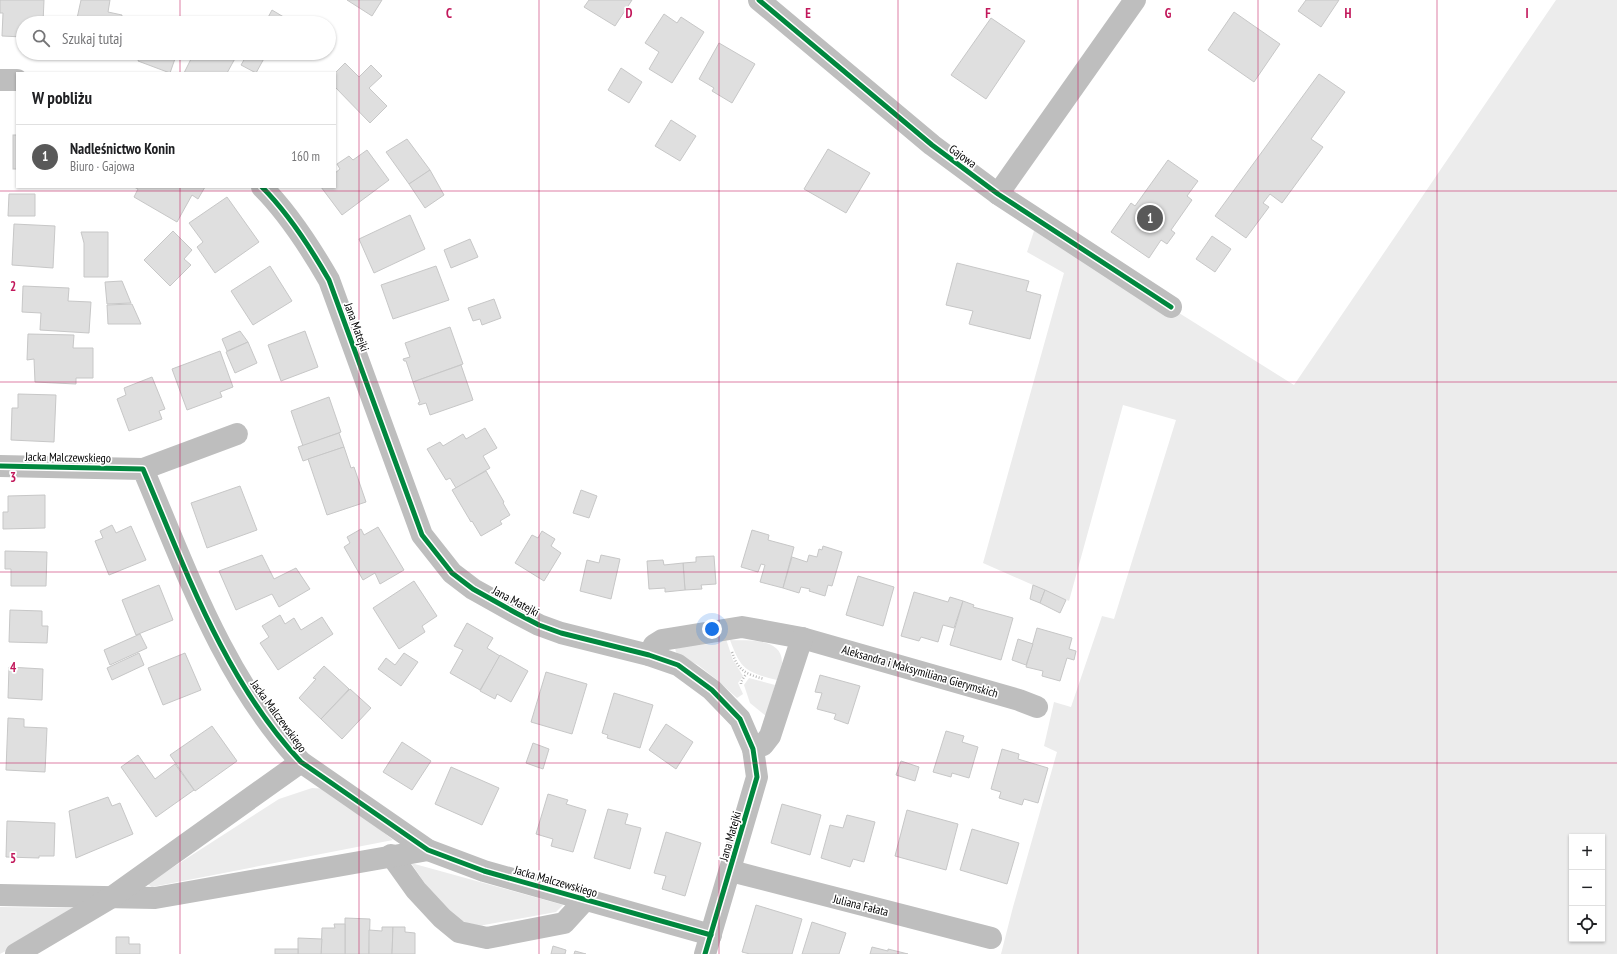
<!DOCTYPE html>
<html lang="pl">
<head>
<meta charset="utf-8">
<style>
  body { margin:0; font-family:"PT Sans Narrow",sans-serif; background:#f6f6f6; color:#202124 }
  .controls { position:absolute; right:12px; bottom:12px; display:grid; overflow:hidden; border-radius:0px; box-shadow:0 1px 3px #0004 }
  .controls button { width:36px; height:36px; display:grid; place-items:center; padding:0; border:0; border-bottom:1px solid #e0e0e0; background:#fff; color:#202124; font:20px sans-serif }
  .you { position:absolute; left:712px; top:629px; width:14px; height:14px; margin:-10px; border:3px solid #fff; border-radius:50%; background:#1a73e8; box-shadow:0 0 0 6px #1a73e833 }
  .badge { display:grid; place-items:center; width:26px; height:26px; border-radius:50%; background:#595959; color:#fff; font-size:13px; font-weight:700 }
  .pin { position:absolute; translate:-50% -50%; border:2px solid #fff; box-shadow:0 1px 4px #0006 }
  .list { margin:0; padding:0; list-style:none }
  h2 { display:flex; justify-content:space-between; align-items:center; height:52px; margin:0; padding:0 16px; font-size:17px }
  h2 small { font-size:13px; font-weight:400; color:#757577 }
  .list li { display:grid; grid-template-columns:26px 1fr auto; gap:12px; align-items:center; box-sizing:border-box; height:64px; padding:0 16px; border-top:1px solid #e0e0e0 }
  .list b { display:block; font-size:15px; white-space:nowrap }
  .list p { margin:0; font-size:13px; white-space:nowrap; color:#757577 }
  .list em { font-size:13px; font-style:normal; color:#757577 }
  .icon { flex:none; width:22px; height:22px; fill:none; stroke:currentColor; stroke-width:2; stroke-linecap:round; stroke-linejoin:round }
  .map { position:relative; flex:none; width:1617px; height:954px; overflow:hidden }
  .search { position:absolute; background:#fff; box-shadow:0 1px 3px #0004; left:16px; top:16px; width:320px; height:44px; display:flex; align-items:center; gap:10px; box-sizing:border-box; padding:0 14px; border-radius:22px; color:#757577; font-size:15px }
  .panel { position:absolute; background:#fff; box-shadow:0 1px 3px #0004; left:16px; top:72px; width:320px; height:116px; border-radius:0px }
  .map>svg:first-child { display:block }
  .green { fill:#ececec; fill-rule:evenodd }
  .building { fill:#dfdfdf; stroke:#c7c7c7 }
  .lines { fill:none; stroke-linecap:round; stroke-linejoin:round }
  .path { stroke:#b9b9b9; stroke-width:2.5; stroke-dasharray:1 2; stroke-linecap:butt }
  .minor { stroke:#bebebe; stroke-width:22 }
  .cycleway-casing { stroke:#fff; stroke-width:8 }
  .cycleway { stroke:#00873e; stroke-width:5 }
  .grid { fill:none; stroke:#c2185b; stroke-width:1; stroke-opacity:0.55 }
  .labels { text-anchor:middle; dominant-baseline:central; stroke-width:3.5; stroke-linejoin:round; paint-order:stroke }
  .street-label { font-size:12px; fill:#000; stroke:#fff }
  .grid-label { font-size:13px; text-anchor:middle; font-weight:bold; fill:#c2185b; stroke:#fff; stroke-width:3.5; stroke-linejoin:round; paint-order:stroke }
</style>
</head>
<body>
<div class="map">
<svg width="1617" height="954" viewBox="0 0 1617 954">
  <rect width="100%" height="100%" fill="#fff"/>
  <g class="green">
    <path d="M1556,0H1617V954H1001L1013,907L1057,752L1044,746L1054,702L1071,707L1102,616L1114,619L1176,420L1123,405L1069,601L983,563L1064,273L1027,252L1034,231L1061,239L1294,385ZM1572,837H1602V939H1572Z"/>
    <polygon points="726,639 733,660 743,676 738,683 743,694 737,698 716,679 698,665 678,655 676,652 675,648"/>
    <path d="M730,640C747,641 782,637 782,662C782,667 778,674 777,680C746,672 741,670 730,640Z"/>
    <polygon points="749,678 775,685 766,716 750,703 744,685"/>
    <polygon points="312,788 329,789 393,840 152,887 147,884 279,799"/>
    <path d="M411,863L563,905L556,912L484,925C480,926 475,927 472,925C445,916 426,885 411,863Z"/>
    <polygon points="0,907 73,908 77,913 0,954"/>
  </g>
  <g class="building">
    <polygon points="0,0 44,0 43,23 23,23 23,37 2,36 3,13 0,13"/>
    <polygon points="81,0 110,0 108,12 122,15 121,23 76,23"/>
    <polygon points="347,0 382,0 372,16"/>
    <polygon points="589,0 632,0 615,26 584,7"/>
    <polygon points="1306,0 1339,0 1321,27 1298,11"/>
    <polygon points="272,10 287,19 284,23 265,23"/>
    <polygon points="1234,12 1280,44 1254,82 1208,50"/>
    <polygon points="664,14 677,23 681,17 704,32 672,83 649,69 659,52 645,43"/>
    <polygon points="991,18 1025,41 986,99 951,75"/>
    <polygon points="719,43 755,64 732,103 712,91 714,88 699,79"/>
    <polygon points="141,53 177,53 170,73 138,61"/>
    <polygon points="194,53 238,53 227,73 184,73"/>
    <polygon points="248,53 267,53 256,73 241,65"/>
    <polygon points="345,63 359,77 371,65 382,76 369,88 387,106 370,123 335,87 335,73"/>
    <polygon points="621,68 642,82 629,103 608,90"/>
    <polygon points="1319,74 1345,92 1311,139 1323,147 1282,203 1270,194 1263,203 1269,207 1246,238 1215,216"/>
    <polygon points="671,120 696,136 680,161 655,146"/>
    <rect x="13" y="135" width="4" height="34"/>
    <polygon points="407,139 430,170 409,184 386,152"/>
    <polygon points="828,149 870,173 846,213 804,189"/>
    <polygon points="367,150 389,180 342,215 321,187 335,187 335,173 340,169 337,164 349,156 353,160"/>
    <polygon points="1168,160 1198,181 1187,196 1192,200 1171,230 1175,233 1167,244 1161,240 1149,258 1111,232 1131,203 1135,206"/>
    <polygon points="430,170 444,195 425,208 409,184"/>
    <polygon points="134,187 205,187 198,199 192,195 177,222 134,197 138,189"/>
    <polygon points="9,194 35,194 35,216 8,216"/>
    <polygon points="227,197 259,242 215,273 197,247 203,242 189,223"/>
    <polygon points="410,215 425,249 374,273 359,239"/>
    <polygon points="14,224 55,226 53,268 12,265"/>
    <polygon points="173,231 192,250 184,259 191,265 170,286 144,260"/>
    <polygon points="81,232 108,232 108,277 84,277 84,243"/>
    <polygon points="1212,236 1231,249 1215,272 1196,259"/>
    <polygon points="470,239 478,257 451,268 444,250"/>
    <polygon points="957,263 1029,281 1026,291 1041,295 1030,339 969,324 973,311 946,305"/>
    <polygon points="270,266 292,301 253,325 231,291"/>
    <polygon points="436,266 449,300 393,319 381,285"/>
    <polygon points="122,281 131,303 107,304 105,282"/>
    <polygon points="23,286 69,288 68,301 91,302 89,333 40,330 41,313 22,312"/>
    <polygon points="494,299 501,318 482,325 480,319 473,321 468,308"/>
    <polygon points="132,304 141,324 108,324 107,305"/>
    <polygon points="450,327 463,364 413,382 406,361 404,361 403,359 410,357 405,343"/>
    <polygon points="240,331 248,342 227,351 222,339"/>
    <polygon points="305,331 318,367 281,381 268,345"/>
    <polygon points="28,334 74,335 73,348 93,348 93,378 76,378 76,384 35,382 34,359 27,360"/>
    <polygon points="248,342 257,363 235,373 226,352"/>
    <polygon points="220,351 233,387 220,392 222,397 187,410 172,369"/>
    <polygon points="461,365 473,400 430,415 426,403 419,405 418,403 420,402 413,382"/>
    <polygon points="152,377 165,409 159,411 162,419 129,431 117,399 126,395 124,388"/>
    <polygon points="18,394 56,395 54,442 11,440 12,408 18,408"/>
    <polygon points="329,397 341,432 303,446 291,411"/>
    <polygon points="485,428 497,448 483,456 490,468 456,488 450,478 446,480 427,449 440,442 443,446 463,434 466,439"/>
    <polygon points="339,433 344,447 303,461 298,447"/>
    <polygon points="344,447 351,468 354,467 366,502 327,515 308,459"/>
    <polygon points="486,471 504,502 503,503 510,515 500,521 502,524 481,536 472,521 471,522 452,490"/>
    <polygon points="240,486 257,530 207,548 191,503"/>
    <polygon points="581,490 597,496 589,518 573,513"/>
    <polygon points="45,495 45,528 3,529 3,512 8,512 8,496"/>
    <polygon points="112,525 116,533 131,526 146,560 109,575 95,541 103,538 100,531"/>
    <polygon points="378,527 404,570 380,584 375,573 363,580 344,547 350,543 347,537 361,529 364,535"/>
    <polygon points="752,530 769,535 768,540 794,547 783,588 760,582 765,565 761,564 758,572 741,567"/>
    <polygon points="542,531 555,539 551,546 561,553 544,581 515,563 532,535 538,538"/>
    <polygon points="823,546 842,552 832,586 828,585 825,596 809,591 810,589 801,587 799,593 783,588 792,557 807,562 809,555 817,557 819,549 822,550"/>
    <polygon points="5,551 47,552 46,586 11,586 11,569 5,569"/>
    <polygon points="262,555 274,579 296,568 310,589 279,607 272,594 236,610 219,571"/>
    <polygon points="601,555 620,559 611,599 580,591 587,560 599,563"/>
    <polygon points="714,556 716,584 701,585 702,589 685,590 683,563 696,562 696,557"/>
    <polygon points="663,560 664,565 683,563 685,590 665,592 665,588 649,589 647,561"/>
    <polygon points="858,576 894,587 883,626 846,615"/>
    <polygon points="414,581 437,616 422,626 425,632 399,649 373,608"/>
    <polygon points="159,585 173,620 136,635 122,600"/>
    <polygon points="1033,585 1045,590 1040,603 1030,599"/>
    <polygon points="1045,590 1066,600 1060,613 1040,603"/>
    <polygon points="914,592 948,602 950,597 963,601 954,628 943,625 938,642 921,637 919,641 901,636"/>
    <polygon points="963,601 974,605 973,607 1013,618 1001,660 950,645"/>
    <polygon points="10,610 42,611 42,626 48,626 47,643 9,642"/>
    <polygon points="280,615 285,624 294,618 301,630 322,617 333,634 278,670 260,643 269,637 262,626"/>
    <polygon points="467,623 493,638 487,648 500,656 480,690 450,673 463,650 454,646"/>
    <polygon points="1037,628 1072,638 1069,649 1076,651 1074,660 1067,658 1060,681 1042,676 1043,671 1026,667"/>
    <polygon points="140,634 147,648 110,665 104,650"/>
    <polygon points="1018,639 1033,644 1026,665 1012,660"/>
    <polygon points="139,653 144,665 112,680 107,668"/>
    <polygon points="185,653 201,690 163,705 148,668"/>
    <polygon points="404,653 418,662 401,686 378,669 386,658 395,665"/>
    <polygon points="500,655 528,671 511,702 497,694 495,699 480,691"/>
    <polygon points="324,666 349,689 321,719 299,698 316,679 313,678"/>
    <polygon points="9,667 43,669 42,700 8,698"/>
    <polygon points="546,672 587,684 572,734 531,722"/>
    <polygon points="820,675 860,686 848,724 834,719 836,714 817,709 822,693 815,692"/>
    <polygon points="350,689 371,708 342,739 321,719"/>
    <polygon points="614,693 653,705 640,748 607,738 608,735 602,733"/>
    <polygon points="8,718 24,719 24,727 47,728 45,772 6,770"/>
    <polygon points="666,724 693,742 676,769 649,750"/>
    <polygon points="212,726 237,761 195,791 170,755"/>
    <polygon points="946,731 964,736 962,742 978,747 969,778 952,773 951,777 933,772"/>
    <polygon points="402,742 431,761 412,790 383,772"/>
    <polygon points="533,743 549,749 543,769 526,763"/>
    <polygon points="1002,749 1019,754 1018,759 1048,768 1038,803 1024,799 1022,805 999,798 1001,792 991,789"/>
    <polygon points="138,755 155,779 175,764 194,790 156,817 121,767"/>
    <polygon points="901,761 919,767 915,781 896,775"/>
    <polygon points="451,767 499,788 482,825 435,804"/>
    <polygon points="548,794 568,800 566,804 586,810 573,852 551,846 553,839 536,834"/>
    <polygon points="108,797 112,806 120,803 133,834 76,858 69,811"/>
    <polygon points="782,804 821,815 810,855 771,843"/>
    <polygon points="608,809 628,814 625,824 641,828 630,869 594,858"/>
    <polygon points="907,810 958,824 946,870 895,856"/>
    <polygon points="847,815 875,822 864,862 853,859 850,867 821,858 830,825 843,828"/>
    <polygon points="7,821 55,823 54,856 39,856 39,858 6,857"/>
    <polygon points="972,829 1019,843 1007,884 960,870"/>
    <polygon points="666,832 701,843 685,896 662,889 666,876 654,873"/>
    <polygon points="756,905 802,919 792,954 750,954 742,952"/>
    <polygon points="345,918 370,919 369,954 345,954"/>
    <polygon points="812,922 846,933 839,954 802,954"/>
    <polygon points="334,924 345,924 345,954 321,954 322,928 335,928"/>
    <polygon points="382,927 393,927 392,954 369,954 369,930 382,931"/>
    <polygon points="393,927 405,927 405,932 415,933 415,954 392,954"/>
    <polygon points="116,937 129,937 129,944 140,944 140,954 116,954"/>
    <polygon points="298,938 322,939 321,954 298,954"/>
    <polygon points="553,946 566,950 565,954 551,954"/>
    <polygon points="872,947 888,951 888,949 908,954 870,954"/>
    <rect x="275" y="949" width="23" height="5"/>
    <polygon points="575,951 586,954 574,954"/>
  </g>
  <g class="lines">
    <g class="path">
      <path d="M732,652C738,671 746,674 764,679"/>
      <polyline points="741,684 741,682 746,674"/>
    </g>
    <g class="minor">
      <polyline points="759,0 932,145 998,194 1171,307"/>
      <polyline points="0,80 17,80"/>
      <path d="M262,187C289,214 310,247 329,280L422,535L452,573L473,589L516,613L539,625L561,633L649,655L678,665L712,690L740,719L753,749L757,777L705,954"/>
      <polyline points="998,194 1135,0"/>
      <path d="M0,466L143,469C186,570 224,680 301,762L428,850L484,871L711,935"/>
      <polyline points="143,469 237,434"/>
      <polyline points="649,655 654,645 662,640 742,627 802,638 1019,700 1037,707"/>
      <polyline points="753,749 763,745 770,736 802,638"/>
      <polyline points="391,855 416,890 442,918 459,932 487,938 564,923 585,900"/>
      <polyline points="731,871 991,938"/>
      <polyline points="0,895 155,898 428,850"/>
      <polyline points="16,954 112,897 301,762"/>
    </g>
    <g class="cycleway-casing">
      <g id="cycleway">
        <polyline points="759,0 932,145 998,194 1171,307"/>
        <path d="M262,187C289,214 310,247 329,280L422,535L452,573L473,589L516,613L539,625L561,633L649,655L678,665L712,690L740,719L753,749L757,777L705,954"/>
        <path d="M0,466L143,469C186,570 224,680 301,762L428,850L484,871L711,935"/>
      </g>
    </g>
    <use href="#cycleway" class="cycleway"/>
  </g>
  <path class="grid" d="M180,0V23M359,0V954M539,0V954M719,0V954M898,0V954M1078,0V954M1258,0V954M1437,0V954M180,53V73M180,187V954M0,191H1617M0,382H1617M0,572H1617M0,763H1617"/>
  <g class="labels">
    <g class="street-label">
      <text transform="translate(963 156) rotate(36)">Gajowa</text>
      <text transform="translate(357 327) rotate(70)">Jana Matejki</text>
      <text transform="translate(68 457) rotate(1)">Jacka Malczewskiego</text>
      <text transform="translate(516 601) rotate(28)">Jana Matejki</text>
      <text transform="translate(920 671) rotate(16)">Aleksandra i Maksymiliana Gierymskich</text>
      <text transform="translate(279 716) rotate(54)">Jacka Malczewskiego</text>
      <text transform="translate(730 836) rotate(-74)">Jana Matejki</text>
      <text transform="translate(556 881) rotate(16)">Jacka Malczewskiego</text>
      <text transform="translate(861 905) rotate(14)">Juliana Fałata</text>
    </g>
  </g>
  <g class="grid-label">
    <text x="449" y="18">C</text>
    <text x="629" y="18">D</text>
    <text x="808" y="18">E</text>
    <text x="988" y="18">F</text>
    <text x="1168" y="18">G</text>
    <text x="1348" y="18">H</text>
    <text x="1527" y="18">I</text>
    <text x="13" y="291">2</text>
    <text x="13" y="482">3</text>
    <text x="13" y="672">4</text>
    <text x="13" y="863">5</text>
  </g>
</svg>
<div class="controls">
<button>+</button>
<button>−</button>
<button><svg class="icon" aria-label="locate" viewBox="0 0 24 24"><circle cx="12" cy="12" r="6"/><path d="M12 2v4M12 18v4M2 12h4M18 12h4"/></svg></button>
</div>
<div class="you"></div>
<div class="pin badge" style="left:1150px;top:218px">1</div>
<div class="search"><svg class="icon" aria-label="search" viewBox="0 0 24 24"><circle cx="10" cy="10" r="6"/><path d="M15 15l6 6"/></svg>Szukaj tutaj</div>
<section class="panel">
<h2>W pobliżu<small></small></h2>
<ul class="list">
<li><span class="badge">1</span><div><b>Nadleśnictwo Konin</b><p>Biuro · Gajowa</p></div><em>160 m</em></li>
</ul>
</section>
</div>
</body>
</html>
